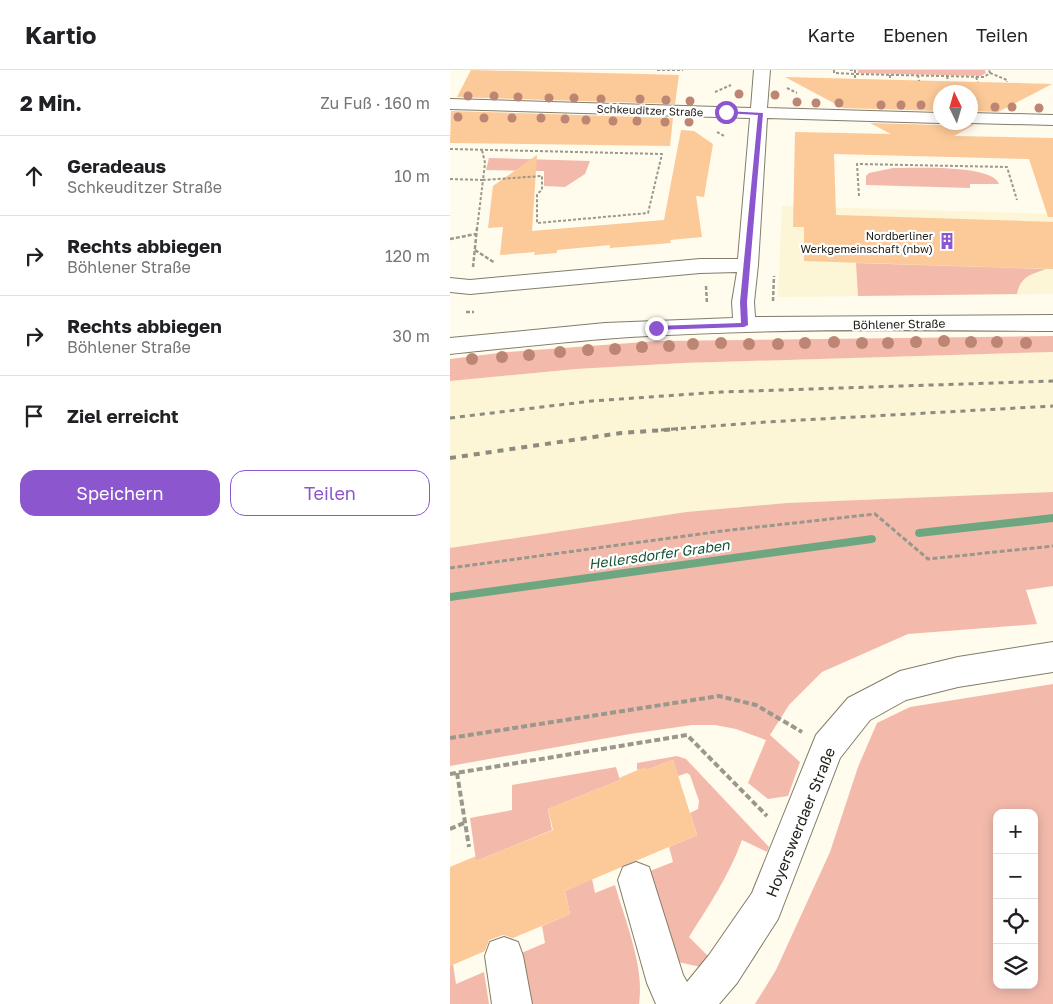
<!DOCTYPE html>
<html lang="de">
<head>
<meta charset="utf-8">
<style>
  body { margin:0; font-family:"Golos Text",sans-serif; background:#f6f6f6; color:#202124 }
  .controls { position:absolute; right:15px; bottom:15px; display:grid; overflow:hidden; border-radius:10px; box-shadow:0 2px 12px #0003 }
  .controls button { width:45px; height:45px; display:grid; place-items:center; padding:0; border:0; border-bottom:1px solid #e0e0e0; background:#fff; color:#202124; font:25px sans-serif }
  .compass { position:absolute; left:483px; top:15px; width:45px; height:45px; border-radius:50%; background:#fff; box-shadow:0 2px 12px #0003; rotate:355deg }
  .stop { position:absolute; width:15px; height:15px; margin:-11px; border:4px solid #8b56ce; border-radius:50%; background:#fff }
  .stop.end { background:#8b56ce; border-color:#fff; box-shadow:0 1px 5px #0008 }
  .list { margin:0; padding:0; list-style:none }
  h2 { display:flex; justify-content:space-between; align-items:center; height:65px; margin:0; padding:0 20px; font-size:21px }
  h2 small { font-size:16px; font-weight:400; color:#757577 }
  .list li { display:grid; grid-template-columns:32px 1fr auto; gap:15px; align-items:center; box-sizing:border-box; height:80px; padding:0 20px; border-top:1px solid #e0e0e0 }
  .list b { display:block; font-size:19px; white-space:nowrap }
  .list p { margin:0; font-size:16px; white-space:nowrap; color:#757577 }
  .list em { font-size:16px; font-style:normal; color:#757577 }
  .actions { display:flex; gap:10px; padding:15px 20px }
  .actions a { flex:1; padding:11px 0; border:1px solid #8b56ce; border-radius:15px; text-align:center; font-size:18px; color:#8b56ce }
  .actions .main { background:#8b56ce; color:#fff }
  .icon { flex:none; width:28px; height:28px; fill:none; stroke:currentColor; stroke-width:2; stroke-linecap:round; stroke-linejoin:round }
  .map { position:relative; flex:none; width:603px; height:934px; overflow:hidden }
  header { display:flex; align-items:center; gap:30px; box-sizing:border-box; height:70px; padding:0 25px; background:#fff; border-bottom:1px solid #e0e0e0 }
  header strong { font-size:24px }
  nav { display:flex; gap:28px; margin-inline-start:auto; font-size:18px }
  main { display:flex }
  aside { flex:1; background:#fff }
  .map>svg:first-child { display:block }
  .built { fill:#fcf5d6 }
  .green { fill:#f3baac; fill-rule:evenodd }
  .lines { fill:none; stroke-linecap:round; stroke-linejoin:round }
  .stream { fill:#6da681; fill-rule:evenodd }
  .building { fill:#fcc999 }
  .minor-casing { stroke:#827d68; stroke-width:2 }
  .path-far3 { stroke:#9a978c; stroke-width:2; stroke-dasharray:3 2; stroke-linecap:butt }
  .path-far2 { stroke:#9a978c; stroke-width:2.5; stroke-dasharray:4 2; stroke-linecap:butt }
  .path-far1 { stroke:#9a978c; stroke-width:3; stroke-dasharray:5 2.5; stroke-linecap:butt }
  .path { stroke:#9a978c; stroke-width:4; stroke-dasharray:6 3; stroke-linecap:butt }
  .minor { fill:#fff; fill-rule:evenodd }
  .rail-far1 { stroke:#8d8a7f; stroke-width:3; stroke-dasharray:5 5; stroke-linecap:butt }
  .rail { stroke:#8d8a7f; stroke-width:4; stroke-dasharray:6 6; stroke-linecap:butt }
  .tree { fill:#bd8573 }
  .route { fill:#8b56ce }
  .labels { text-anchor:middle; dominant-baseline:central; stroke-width:4.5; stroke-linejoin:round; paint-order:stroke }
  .far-street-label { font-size:11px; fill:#232119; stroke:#fff }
  .far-poi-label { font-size:11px; fill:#232119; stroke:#fff; text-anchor:end }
  .street-label { font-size:12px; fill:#232119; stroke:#fff }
  .water-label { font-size:14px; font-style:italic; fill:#155334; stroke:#fff }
  .near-street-label { font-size:15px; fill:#232119; stroke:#fff }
</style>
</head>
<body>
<header>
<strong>Kartio</strong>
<nav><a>Karte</a><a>Ebenen</a><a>Teilen</a></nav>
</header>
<main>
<aside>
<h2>2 Min.<small>Zu Fuß · 160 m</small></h2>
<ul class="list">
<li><svg class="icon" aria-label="ahead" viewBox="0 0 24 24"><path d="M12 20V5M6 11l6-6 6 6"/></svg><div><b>Geradeaus</b><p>Schkeuditzer Straße</p></div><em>10 m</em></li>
<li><svg class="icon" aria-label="right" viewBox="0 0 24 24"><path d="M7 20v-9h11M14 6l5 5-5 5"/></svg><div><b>Rechts abbiegen</b><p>Böhlener Straße</p></div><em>120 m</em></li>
<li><svg class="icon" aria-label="right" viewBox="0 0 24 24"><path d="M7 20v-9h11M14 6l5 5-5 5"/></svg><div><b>Rechts abbiegen</b><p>Böhlener Straße</p></div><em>30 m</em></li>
<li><svg class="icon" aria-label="arrive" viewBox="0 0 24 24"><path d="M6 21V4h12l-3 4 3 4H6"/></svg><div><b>Ziel erreicht</b></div></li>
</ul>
<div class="actions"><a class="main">Speichern</a><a>Teilen</a></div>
</aside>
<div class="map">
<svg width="603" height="934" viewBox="0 0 603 934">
  <rect width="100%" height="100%" fill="#fffbed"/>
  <g class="built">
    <polygon points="332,136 603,144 603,224 328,227"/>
    <polygon points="603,282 603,422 337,433 236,442 0,478 0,311 126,299 233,293"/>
  </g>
  <g class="green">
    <polygon points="408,0 535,0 536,3 531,6 408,3"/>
    <polygon points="39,88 140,91 135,104 115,117 94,116 94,101 36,100"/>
    <path d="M443,98C463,98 543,94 549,114H520V118L416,115V106L419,103Z"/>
    <path d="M406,193L596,199C580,205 571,206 567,224L408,226Z"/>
    <polygon points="603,266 603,282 233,293 126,299 0,311 0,289 57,282 208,271"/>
    <polygon points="603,422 603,516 576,520 587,554 458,564 372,602 339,635 320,665 350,692 338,726 318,729 298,713 316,670 286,659 265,655 242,655 180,664 0,696 0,478 236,442 337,433"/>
    <path d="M603,614V934H305L326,900L380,782L408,697L427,653L460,637ZM547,743H584V915H547Z"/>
    <path d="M227,686L236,689L319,777L317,782L292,770C279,806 259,835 239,867L260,888L255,898L228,892L200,801L223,792L219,777L247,765L240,743L248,739L249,731L240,705L237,703L228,706L223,690L196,700L195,698L187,700V693Z"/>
    <polygon points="166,697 170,710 98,739 102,760 26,791 20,748 62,740 62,715"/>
    <path d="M142,809L145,823L165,815C175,850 195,898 189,934H79L69,884L95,873L92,856L120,844L115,821Z"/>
    <polygon points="3,894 6,914 34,902 39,934 0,934 0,896"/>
  </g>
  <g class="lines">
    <g class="stream">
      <polygon points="603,444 603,452 469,467 466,466 465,463 466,460 469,459"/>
      <polygon points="422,465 425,466 426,469 425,472 422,473 0,531 0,523"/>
    </g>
  </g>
  <g class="building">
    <polygon points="21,0 193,4 229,5 225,34 7,27"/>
    <polygon points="335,7 528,12 602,14 548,42 520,41 520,22 490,22 490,41 393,38"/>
    <polygon points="1,41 223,48 220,76 0,73"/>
    <polygon points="494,52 516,52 524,55 504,66 603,68 603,147 598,147 579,89 384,84 386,145 603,152 603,199 354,191 354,157 343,157 345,62 441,64 420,53 490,55"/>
    <polygon points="231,60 244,61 263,74 254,127 246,126 252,167 220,170 221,173 184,176 160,178 160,175 107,180 107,183 84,185 85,182 50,185 53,157 38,158 43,116 87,85 82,161 214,150"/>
    <polygon points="223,690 247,765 115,821 120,844 63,868 53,865 39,870 35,881 0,896 0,797 26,786 26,791 103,760 98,739 170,710 169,708 195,697 196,700"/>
  </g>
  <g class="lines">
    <g class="minor-casing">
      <g id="minor">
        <path d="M304,0H320L317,38L490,43V52H492L490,53L317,48L308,195L304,232L305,247L603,245V261C462,260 321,258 180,267C120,271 60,278 0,284V268L155,253L283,248L282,232L287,202L250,203L20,224L0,222V208L20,210L250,189H288L300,48L0,39V29L301,38Z"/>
        <polygon points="520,43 603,45 603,55 520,53 518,52 520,52"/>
        <polygon points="603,572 603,602 508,617 456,630 420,650 390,688 328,849 287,913 269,934 206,934 197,913 168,810 173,797 186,792 199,797 233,905 237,912 259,885 302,823 366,665 398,628 450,601 508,587"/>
        <polygon points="54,867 68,872 73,886 82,934 42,934 35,886 40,872"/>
      </g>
    </g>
    <g class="path-far3">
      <polyline points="207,0 233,0"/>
      <polyline points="384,0 384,3 405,4 405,9"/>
      <polyline points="400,0 405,0 405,4 534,7 540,3 539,0"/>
      <polyline points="540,3 557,10 557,12"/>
      <polyline points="440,5 440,10"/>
      <polyline points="468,5 469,11"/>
      <polyline points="497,6 498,11"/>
      <polyline points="526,7 528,12"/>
      <polyline points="337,18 347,23"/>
      <polyline points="265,22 281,15"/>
      <polyline points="267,62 274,66"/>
      <polyline points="0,79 212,84 198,143 87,153 87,124 92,120 92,106 33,110 27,159"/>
      <polyline points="0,109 33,110 35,93 32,80"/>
      <polyline points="409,126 407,94 557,97 567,130"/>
    </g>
    <g class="path-far2">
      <polyline points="0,169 26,164"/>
      <polyline points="25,180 45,193"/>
      <polyline points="23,197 27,158"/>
      <polyline points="256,216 257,234"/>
      <polyline points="323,231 324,206"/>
      <polyline points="16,242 24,242"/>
    </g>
    <polyline class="path-far1" points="0,498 272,461 425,444 478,489 603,476"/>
    <g class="path">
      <polyline points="0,668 269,626 306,635 352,662"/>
      <polyline points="7,703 19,777"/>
      <polyline points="0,704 237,665 317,746"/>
      <polyline points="0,759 14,753"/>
    </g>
    <use href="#minor" class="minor"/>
    <g class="rail-far1">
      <polyline points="0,348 142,331 271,322 603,311"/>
      <polyline points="211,360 316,352 603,336"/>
    </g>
    <polyline class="rail" points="0,388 171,363 228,359"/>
  </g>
  <g class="tree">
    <circle cx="289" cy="24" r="4.5"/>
    <circle cx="325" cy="25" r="4.5"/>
    <circle cx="18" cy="26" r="4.5"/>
    <circle cx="44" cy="26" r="4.5"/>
    <circle cx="68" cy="27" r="4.5"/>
    <circle cx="99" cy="28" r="4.5"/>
    <circle cx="124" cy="28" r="4.5"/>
    <circle cx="151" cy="29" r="4.5"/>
    <circle cx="190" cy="29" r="4.5"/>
    <circle cx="216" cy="30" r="4.5"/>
    <circle cx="240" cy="31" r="4.5"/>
    <circle cx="347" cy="32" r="4.5"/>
    <circle cx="366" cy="33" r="4.5"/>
    <circle cx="389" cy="33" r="4.5"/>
    <circle cx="431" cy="35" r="4.5"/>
    <circle cx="451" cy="35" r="4.5"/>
    <circle cx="471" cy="35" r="4.5"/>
    <circle cx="545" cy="37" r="4.5"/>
    <circle cx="562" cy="37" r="4.5"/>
    <circle cx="589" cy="38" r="4.5"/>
    <circle cx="8" cy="47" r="4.5"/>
    <circle cx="34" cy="48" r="4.5"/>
    <circle cx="62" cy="48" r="4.5"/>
    <circle cx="91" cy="48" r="4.5"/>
    <circle cx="115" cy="49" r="4.5"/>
    <circle cx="136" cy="50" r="4.5"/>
    <circle cx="163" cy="51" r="4.5"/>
    <circle cx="187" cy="51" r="4.5"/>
    <circle cx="215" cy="52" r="4.5"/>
    <circle cx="239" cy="52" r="4.5"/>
    <circle cx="494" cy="271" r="6"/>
    <circle cx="384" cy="272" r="6"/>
    <circle cx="466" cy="272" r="6"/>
    <circle cx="521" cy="272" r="6"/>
    <circle cx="547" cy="272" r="6"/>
    <circle cx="271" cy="273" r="6"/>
    <circle cx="355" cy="273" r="6"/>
    <circle cx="412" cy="273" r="6"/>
    <circle cx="438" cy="273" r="6"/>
    <circle cx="576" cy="273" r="6"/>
    <circle cx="243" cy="274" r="6"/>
    <circle cx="299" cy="274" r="6"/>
    <circle cx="328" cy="274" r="6"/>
    <circle cx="219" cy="276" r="6"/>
    <circle cx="192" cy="277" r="6"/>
    <circle cx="165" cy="279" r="6"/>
    <circle cx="138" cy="280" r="6"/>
    <circle cx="110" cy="282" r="6"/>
    <circle cx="79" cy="285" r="6"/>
    <circle cx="52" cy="287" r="6"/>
    <circle cx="22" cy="289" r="6"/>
  </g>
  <polygon class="route" points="276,41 313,43 297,232 298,255 294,257 204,260 204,256 206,256 291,253 290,232 308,45 275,43"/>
  <defs>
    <g id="building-bare" transform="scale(1.35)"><path d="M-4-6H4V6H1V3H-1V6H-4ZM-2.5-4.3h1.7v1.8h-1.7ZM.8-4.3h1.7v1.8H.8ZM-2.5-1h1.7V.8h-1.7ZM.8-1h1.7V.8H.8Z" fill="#8b56ce" stroke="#fff" stroke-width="2.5" paint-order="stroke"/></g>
  </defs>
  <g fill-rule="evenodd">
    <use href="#building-bare" x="497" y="171"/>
  </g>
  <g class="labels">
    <g class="far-street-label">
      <text transform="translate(200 40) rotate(2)">Schkeuditzer Straße</text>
    </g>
    <g class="far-poi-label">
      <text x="483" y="165">Nordberliner<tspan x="483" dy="13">Werkgemeinschaft (nbw)</tspan></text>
    </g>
    <g class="street-label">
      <text transform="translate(449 254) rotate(-1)">Böhlener Straße</text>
    </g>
    <g class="water-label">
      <text transform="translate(209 484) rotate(-8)">Hellersdorfer Graben</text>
    </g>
    <g class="near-street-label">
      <text transform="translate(350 752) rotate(-68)">Hoyerswerdaer Straße</text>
    </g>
  </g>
</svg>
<div class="controls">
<button>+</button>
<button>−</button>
<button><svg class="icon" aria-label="locate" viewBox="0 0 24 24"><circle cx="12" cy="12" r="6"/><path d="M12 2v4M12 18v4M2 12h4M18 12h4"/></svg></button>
<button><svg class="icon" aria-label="layers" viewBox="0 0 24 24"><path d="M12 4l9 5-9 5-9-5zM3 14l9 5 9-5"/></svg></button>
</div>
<svg class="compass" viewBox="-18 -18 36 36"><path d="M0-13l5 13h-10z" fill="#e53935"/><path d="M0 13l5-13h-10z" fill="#757577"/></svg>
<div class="stop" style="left:276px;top:42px"></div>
<div class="stop end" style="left:206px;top:258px"></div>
</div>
</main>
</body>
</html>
